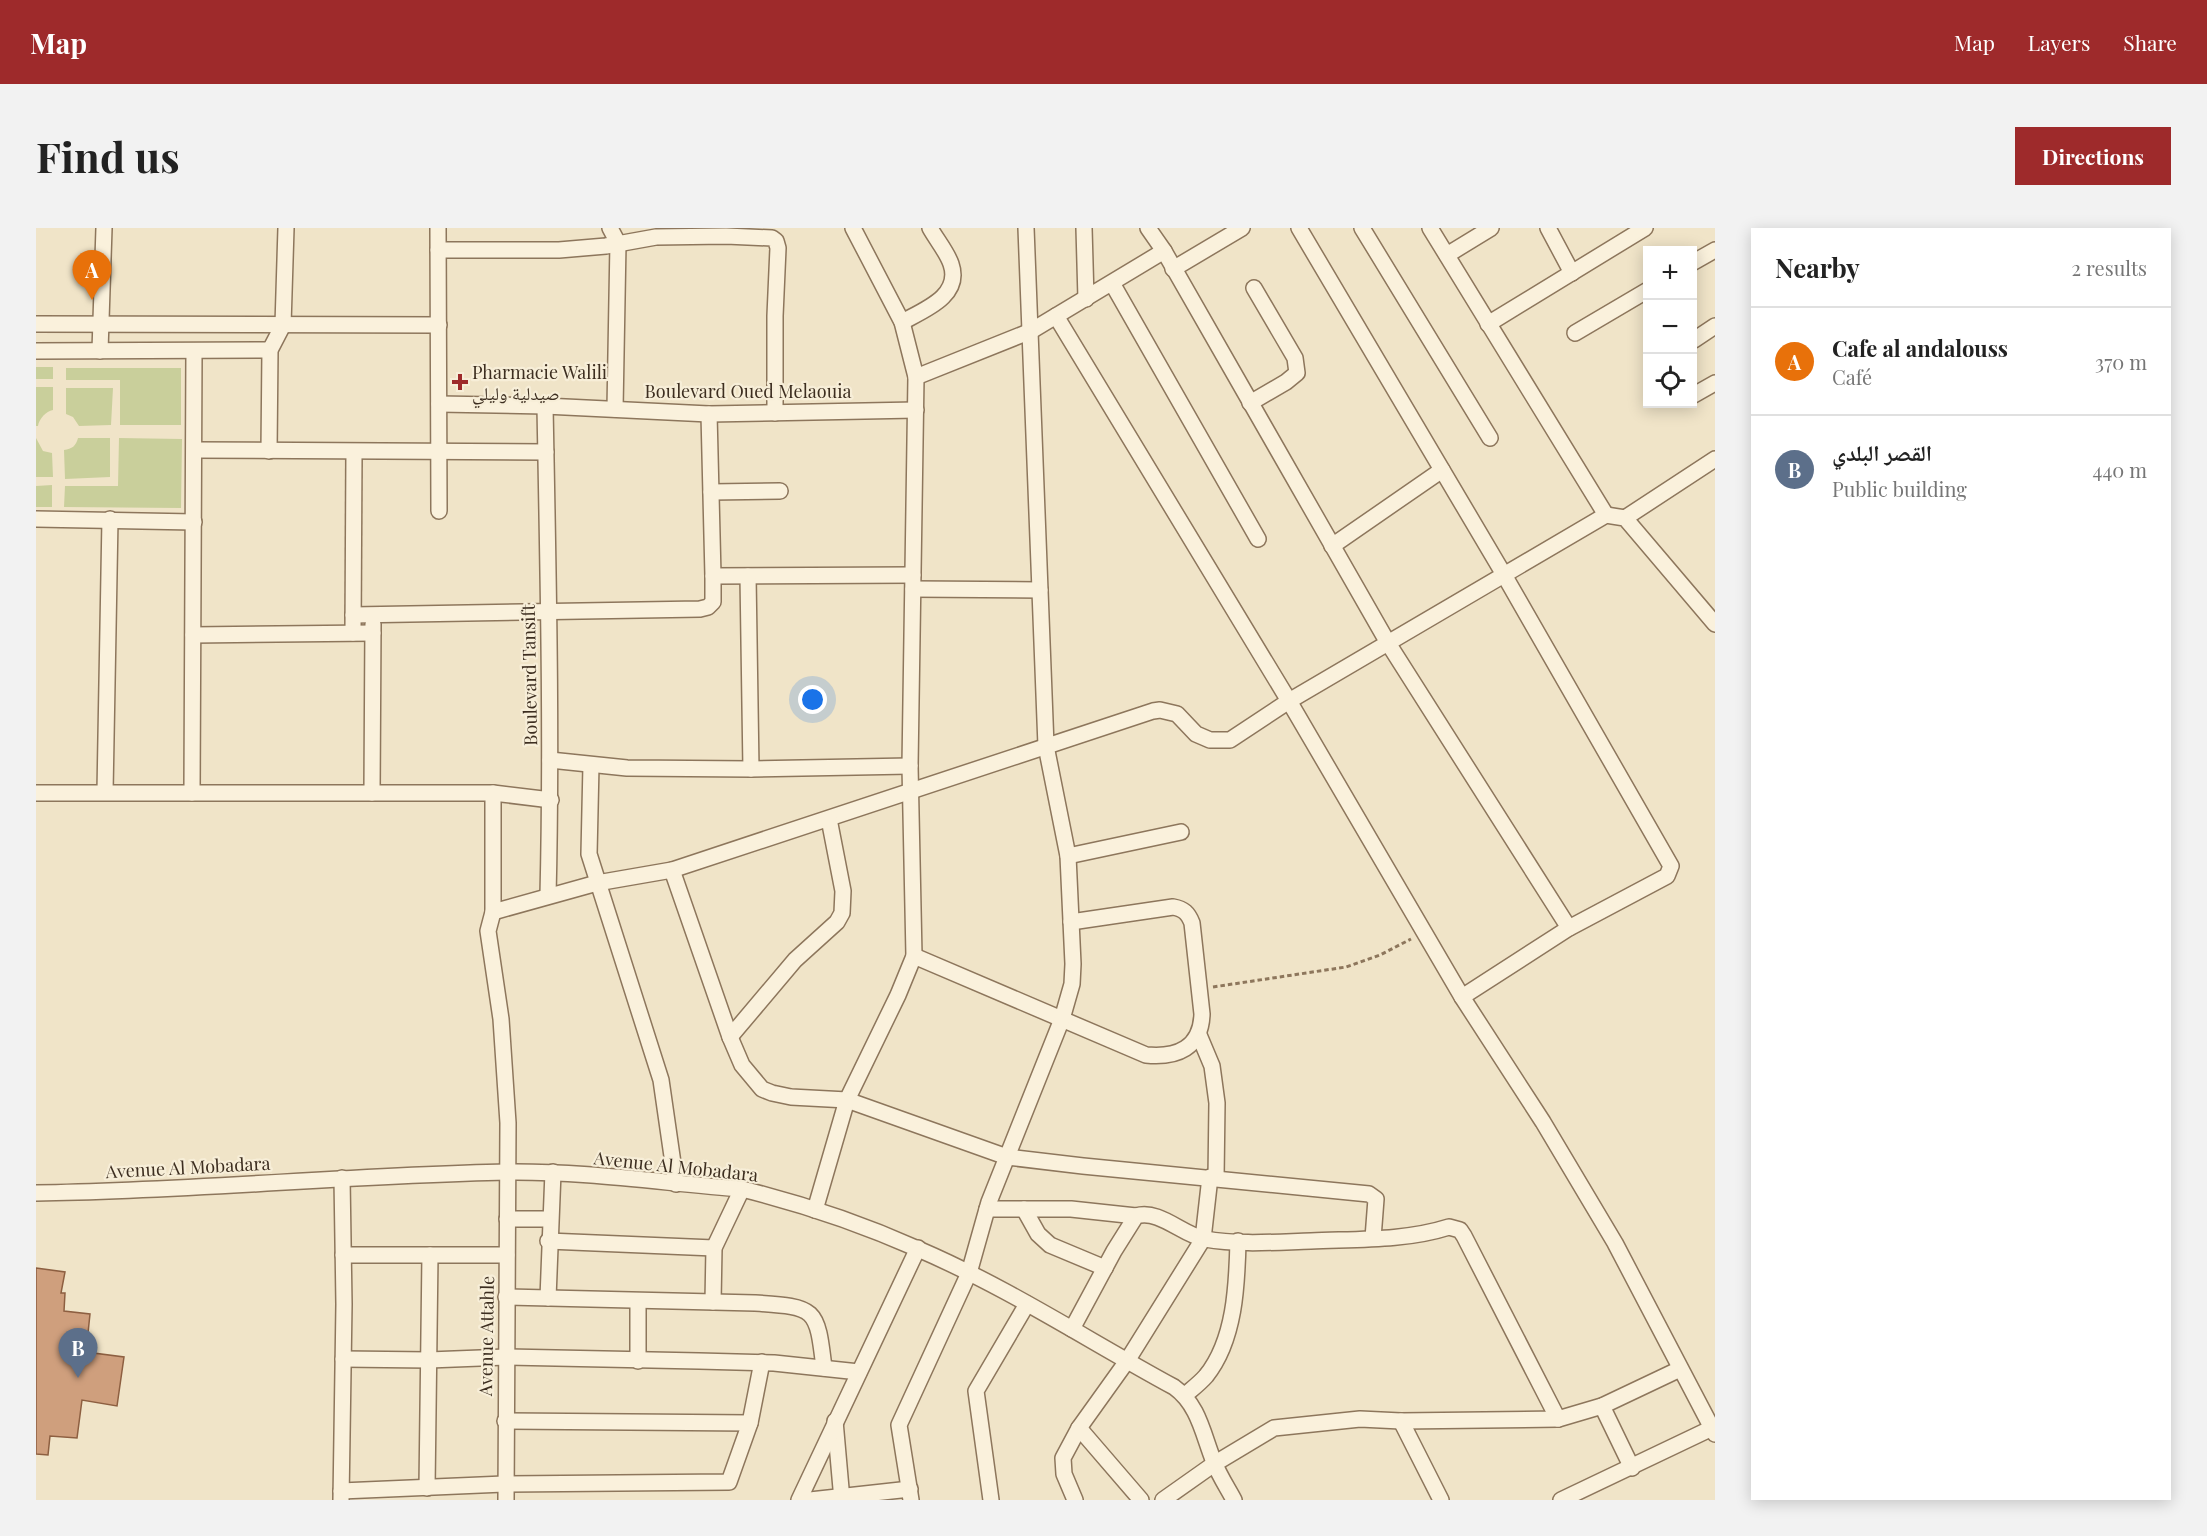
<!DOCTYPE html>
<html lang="en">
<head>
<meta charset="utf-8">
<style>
  body { margin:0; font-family:"Playfair Display","Noto Naskh Arabic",serif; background:#f2f2f2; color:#222 }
  .controls { position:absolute; right:18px; top:18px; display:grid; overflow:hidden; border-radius:0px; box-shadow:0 3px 15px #0003 }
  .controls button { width:54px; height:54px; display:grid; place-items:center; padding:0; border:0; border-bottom:2px solid #e0e0e0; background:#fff; color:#222; font:30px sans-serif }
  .you { position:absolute; left:777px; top:472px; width:21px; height:21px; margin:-15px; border:4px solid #fff; border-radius:50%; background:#1a73e8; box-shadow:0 0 0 9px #1a73e833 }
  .badge { display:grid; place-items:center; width:39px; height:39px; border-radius:50%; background:#9e2a2b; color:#fff; font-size:20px; font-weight:700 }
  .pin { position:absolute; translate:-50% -50px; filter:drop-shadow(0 2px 3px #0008) }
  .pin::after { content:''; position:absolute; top:32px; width:21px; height:18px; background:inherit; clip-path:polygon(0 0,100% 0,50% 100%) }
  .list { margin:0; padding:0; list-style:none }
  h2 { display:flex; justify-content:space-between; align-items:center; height:78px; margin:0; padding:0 24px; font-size:26px }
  h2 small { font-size:20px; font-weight:400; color:#767676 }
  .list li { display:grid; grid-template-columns:39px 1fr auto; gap:18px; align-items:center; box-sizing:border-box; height:108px; padding:0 24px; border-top:2px solid #e0e0e0 }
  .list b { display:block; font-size:22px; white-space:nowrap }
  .list p { margin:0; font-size:20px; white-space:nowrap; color:#767676 }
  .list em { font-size:20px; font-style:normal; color:#767676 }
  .icon { flex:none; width:33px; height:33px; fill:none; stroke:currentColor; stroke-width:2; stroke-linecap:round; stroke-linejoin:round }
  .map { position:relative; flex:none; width:1679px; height:1272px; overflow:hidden; border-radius:0px }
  header { display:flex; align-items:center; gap:36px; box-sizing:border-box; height:84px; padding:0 30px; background:#9e2a2b; color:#fff }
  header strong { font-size:28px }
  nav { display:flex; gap:33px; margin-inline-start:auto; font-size:21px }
  .intro { display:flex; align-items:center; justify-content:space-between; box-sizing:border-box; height:144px; padding:0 36px }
  h1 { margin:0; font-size:42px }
  .button { padding:15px 27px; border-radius:0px; background:#9e2a2b; color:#fff; font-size:21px; font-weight:700 }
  main { display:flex; gap:36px; padding:0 36px }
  aside { flex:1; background:#fff; border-radius:0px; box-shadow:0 3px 15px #0003 }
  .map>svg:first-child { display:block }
  .green { fill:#c9cf9b }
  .building { fill:#cf9f7d; stroke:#8d5f41; stroke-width:1.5 }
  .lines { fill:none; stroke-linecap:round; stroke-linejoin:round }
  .minor-casing { stroke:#8d765c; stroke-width:18 }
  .path { stroke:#8d765c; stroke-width:3; stroke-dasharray:4.5 3; stroke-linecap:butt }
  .minor { stroke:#faf1dc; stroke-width:15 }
  .poi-dot { fill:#9e2a2b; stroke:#f7eed8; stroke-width:2 }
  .labels { text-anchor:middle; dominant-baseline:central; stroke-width:4.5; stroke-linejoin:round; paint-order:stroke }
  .poi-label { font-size:18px; fill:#3d2e20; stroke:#f7eed8; text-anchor:start }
  .street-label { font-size:18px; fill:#3d2e20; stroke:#f7eed8 }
</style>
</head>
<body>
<header>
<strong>Map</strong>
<nav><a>Map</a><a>Layers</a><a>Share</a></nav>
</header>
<div class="intro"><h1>Find us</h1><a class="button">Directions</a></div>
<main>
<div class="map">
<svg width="1679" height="1272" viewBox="0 0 1679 1272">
  <rect width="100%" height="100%" fill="#f0e4c8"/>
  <g class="green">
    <rect x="0" y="139" width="17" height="12"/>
    <polygon points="30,140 145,140 145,197 84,197 84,152 30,152"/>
    <path d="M0,159H17V182C10,183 3,191 2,198H0Z"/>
    <polygon points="30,160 77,160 75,197 43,198 37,189 30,186"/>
    <polygon points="0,210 7,223 16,225 17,249 0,249"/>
    <path d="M42,210H74V249L29,251L28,222C36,221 40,218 42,210Z"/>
    <polygon points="83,210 146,211 145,280 28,279 29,258 82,258"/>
    <polygon points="16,257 16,279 0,279 0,258"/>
  </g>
  <polygon class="building" points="0,1040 29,1044 25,1065 29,1065 28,1083 54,1086 50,1124 88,1129 81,1178 46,1172 41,1210 14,1208 12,1227 0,1226"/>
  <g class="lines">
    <g class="minor-casing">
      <g id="minor">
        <polyline points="402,0 403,283"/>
        <polyline points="574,0 582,15 579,181"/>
        <polyline points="1048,0 1050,71"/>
        <polyline points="1112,0 1128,23 1352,415 1533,700"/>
        <polyline points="1263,0 1467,345 1635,638 1631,648 1533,700 1426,769"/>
        <polyline points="1326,0 1454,210"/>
        <polyline points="1394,0 1570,287"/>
        <polyline points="1512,0 1536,45"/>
        <polyline points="402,22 523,22 570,18 620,9 690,8 736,10 740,13 742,20 739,88 739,185"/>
        <polyline points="1411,27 1455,0"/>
        <polyline points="1656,35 1679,22"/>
        <polyline points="1137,41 1206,0"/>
        <polyline points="1076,55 1222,311"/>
        <polyline points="1020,88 1253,473 1426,769 1507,894 1579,1015 1679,1206"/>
        <path d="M866,94C888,82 926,68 915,36C911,24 900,11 894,0"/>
        <polyline points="0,96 403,97"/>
        <polyline points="1452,96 1609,0"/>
        <polyline points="1539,105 1612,62"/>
        <polyline points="1658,112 1679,98"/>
        <polyline points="0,123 234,122"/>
        <polyline points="64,123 68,0"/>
        <polyline points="880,149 995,103 1128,23"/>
        <polyline points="1656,168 1679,155"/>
        <polyline points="1214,175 1250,154 1261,145 1259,130 1218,60"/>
        <polyline points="403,176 509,178 673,186 880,182"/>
        <path d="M509,178C512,342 516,505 512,668"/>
        <polyline points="673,186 677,348 877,347"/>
        <polyline points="159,222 510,224"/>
        <polyline points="233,223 234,122 247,97 250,0"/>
        <polyline points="675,264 744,263"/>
        <polyline points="1589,290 1679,231"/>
        <polyline points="0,291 158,294"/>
        <polyline points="1296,318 1406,242"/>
        <polyline points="712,348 715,541"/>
        <polyline points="877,361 1004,362"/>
        <polyline points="317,387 664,381 672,379 677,374 677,348"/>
        <polyline points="317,405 318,224"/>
        <polyline points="157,407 337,405"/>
        <polyline points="514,532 591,540 715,541 874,538"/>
        <polyline points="555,537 553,626 625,852 640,956"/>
        <polyline points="69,564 74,291"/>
        <polyline points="0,565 457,565 515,572"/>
        <polyline points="156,565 158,123"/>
        <polyline points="336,565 337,396"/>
        <polyline points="457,565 457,684 452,703 465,791 472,895 470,1272"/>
        <polyline points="1032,628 1145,604"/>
        <polyline points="636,642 694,809 706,837 726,861 736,865 755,869 811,872 971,929 1047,938 1333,966 1340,971 1337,1010"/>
        <polyline points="457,684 561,655 636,642 1117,483 1124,482 1141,486 1160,506 1174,512 1194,512 1253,473 1570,287 1589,290 1679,396"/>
        <path d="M878,728L1110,827C1141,830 1165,820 1166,786L1156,695C1152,685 1148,681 1137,679L1035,694"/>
        <polyline points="1163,807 1176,838 1181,875 1180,950"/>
        <polyline points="694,809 759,732 801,694 806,685 807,663 793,591"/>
        <path d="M0,965C157,963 314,947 471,944C549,943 628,955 706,961C763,975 828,997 882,1021C971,1059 1053,1113 1138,1159C1163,1177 1167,1207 1178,1234C1183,1247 1191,1259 1198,1272"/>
        <polyline points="951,981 1035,981 1100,988"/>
        <polyline points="988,981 1002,1006 1014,1017 1069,1040"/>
        <polyline points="779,982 811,872 862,767 878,728 874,538 880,149 866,94 817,0"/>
        <polyline points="471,991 513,991"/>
        <polyline points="512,1013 678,1020"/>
        <polyline points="307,1027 471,1027"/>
        <path d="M470,1069L719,1075C780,1079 781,1079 788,1140"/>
        <polyline points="512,1070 517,944"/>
        <polyline points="602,1074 602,1133"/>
        <polyline points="677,1074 678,1020 706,961"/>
        <path d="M1036,1101L1078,1023L1100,988C1124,981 1146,1007 1169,1011C1203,1017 1240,1014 1275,1013C1320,1011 1369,1013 1413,999L1424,1002L1428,1008L1522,1191"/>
        <polyline points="307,1131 393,1132 470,1129 663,1133 738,1135 823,1144"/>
        <path d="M1149,1167C1156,1161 1164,1155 1170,1148C1199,1112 1201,1057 1202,1013"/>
        <polyline points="1566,1178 1596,1240"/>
        <polyline points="469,1193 714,1195"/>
        <polyline points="799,1193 806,1272"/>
        <polyline points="1365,1193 1405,1272"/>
        <polyline points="1043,1200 1105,1272"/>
        <polyline points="391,1260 394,1027"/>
        <polyline points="305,1263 468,1256 693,1254 714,1195 726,1134"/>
        <polyline points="305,1272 308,1076 306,950"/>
        <polyline points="763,1272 882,1020"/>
        <polyline points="774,1272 874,1261"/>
        <polyline points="875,1272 863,1197 933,1045 953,974 1026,791 1036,756 1037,736 1032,628 1010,518 990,0"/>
        <polyline points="955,1272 940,1163 991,1076"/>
        <polyline points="1039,1272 1028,1246 1027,1230 1043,1200 1091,1133 1167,1011 1174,949"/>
        <polyline points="1127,1272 1178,1236 1238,1200 1324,1191 1365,1193 1522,1191 1566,1178 1644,1141"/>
        <polyline points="1525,1272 1676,1200"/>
      </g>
    </g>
    <polyline class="path" points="1177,759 1310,739 1344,727 1375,711"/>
    <use href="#minor" class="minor"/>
  </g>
  <path class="poi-dot" d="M421 145h6v6h6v6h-6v6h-6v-6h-6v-6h6z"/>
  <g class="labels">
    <g class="poi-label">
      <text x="436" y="144">Pharmacie Walili<tspan x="436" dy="21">صيدلية وليلي</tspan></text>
    </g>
    <g class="street-label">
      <text x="712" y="163">Boulevard Oued Melaouia</text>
      <text transform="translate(493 447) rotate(-91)">Boulevard Tansift</text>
      <text transform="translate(640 938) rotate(6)">Avenue Al Mobadara</text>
      <text transform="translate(152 939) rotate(-3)">Avenue Al Mobadara</text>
      <text transform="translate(450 1108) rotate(-89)">Avenue Attahle</text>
    </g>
  </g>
</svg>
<div class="controls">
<button>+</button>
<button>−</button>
<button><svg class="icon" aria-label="locate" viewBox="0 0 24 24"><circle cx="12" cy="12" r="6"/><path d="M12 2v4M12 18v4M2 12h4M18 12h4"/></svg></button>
</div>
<div class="you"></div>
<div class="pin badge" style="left:56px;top:72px;background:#e8710a">A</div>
<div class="pin badge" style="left:42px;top:1150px;background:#5c6f8a">B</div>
</div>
<aside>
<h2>Nearby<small>2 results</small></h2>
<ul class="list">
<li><span class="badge" style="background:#e8710a">A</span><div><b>Cafe al andalouss</b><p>Café</p></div><em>370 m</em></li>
<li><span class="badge" style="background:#5c6f8a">B</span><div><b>القصر البلدي</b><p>Public building</p></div><em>440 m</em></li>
</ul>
</aside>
</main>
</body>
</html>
